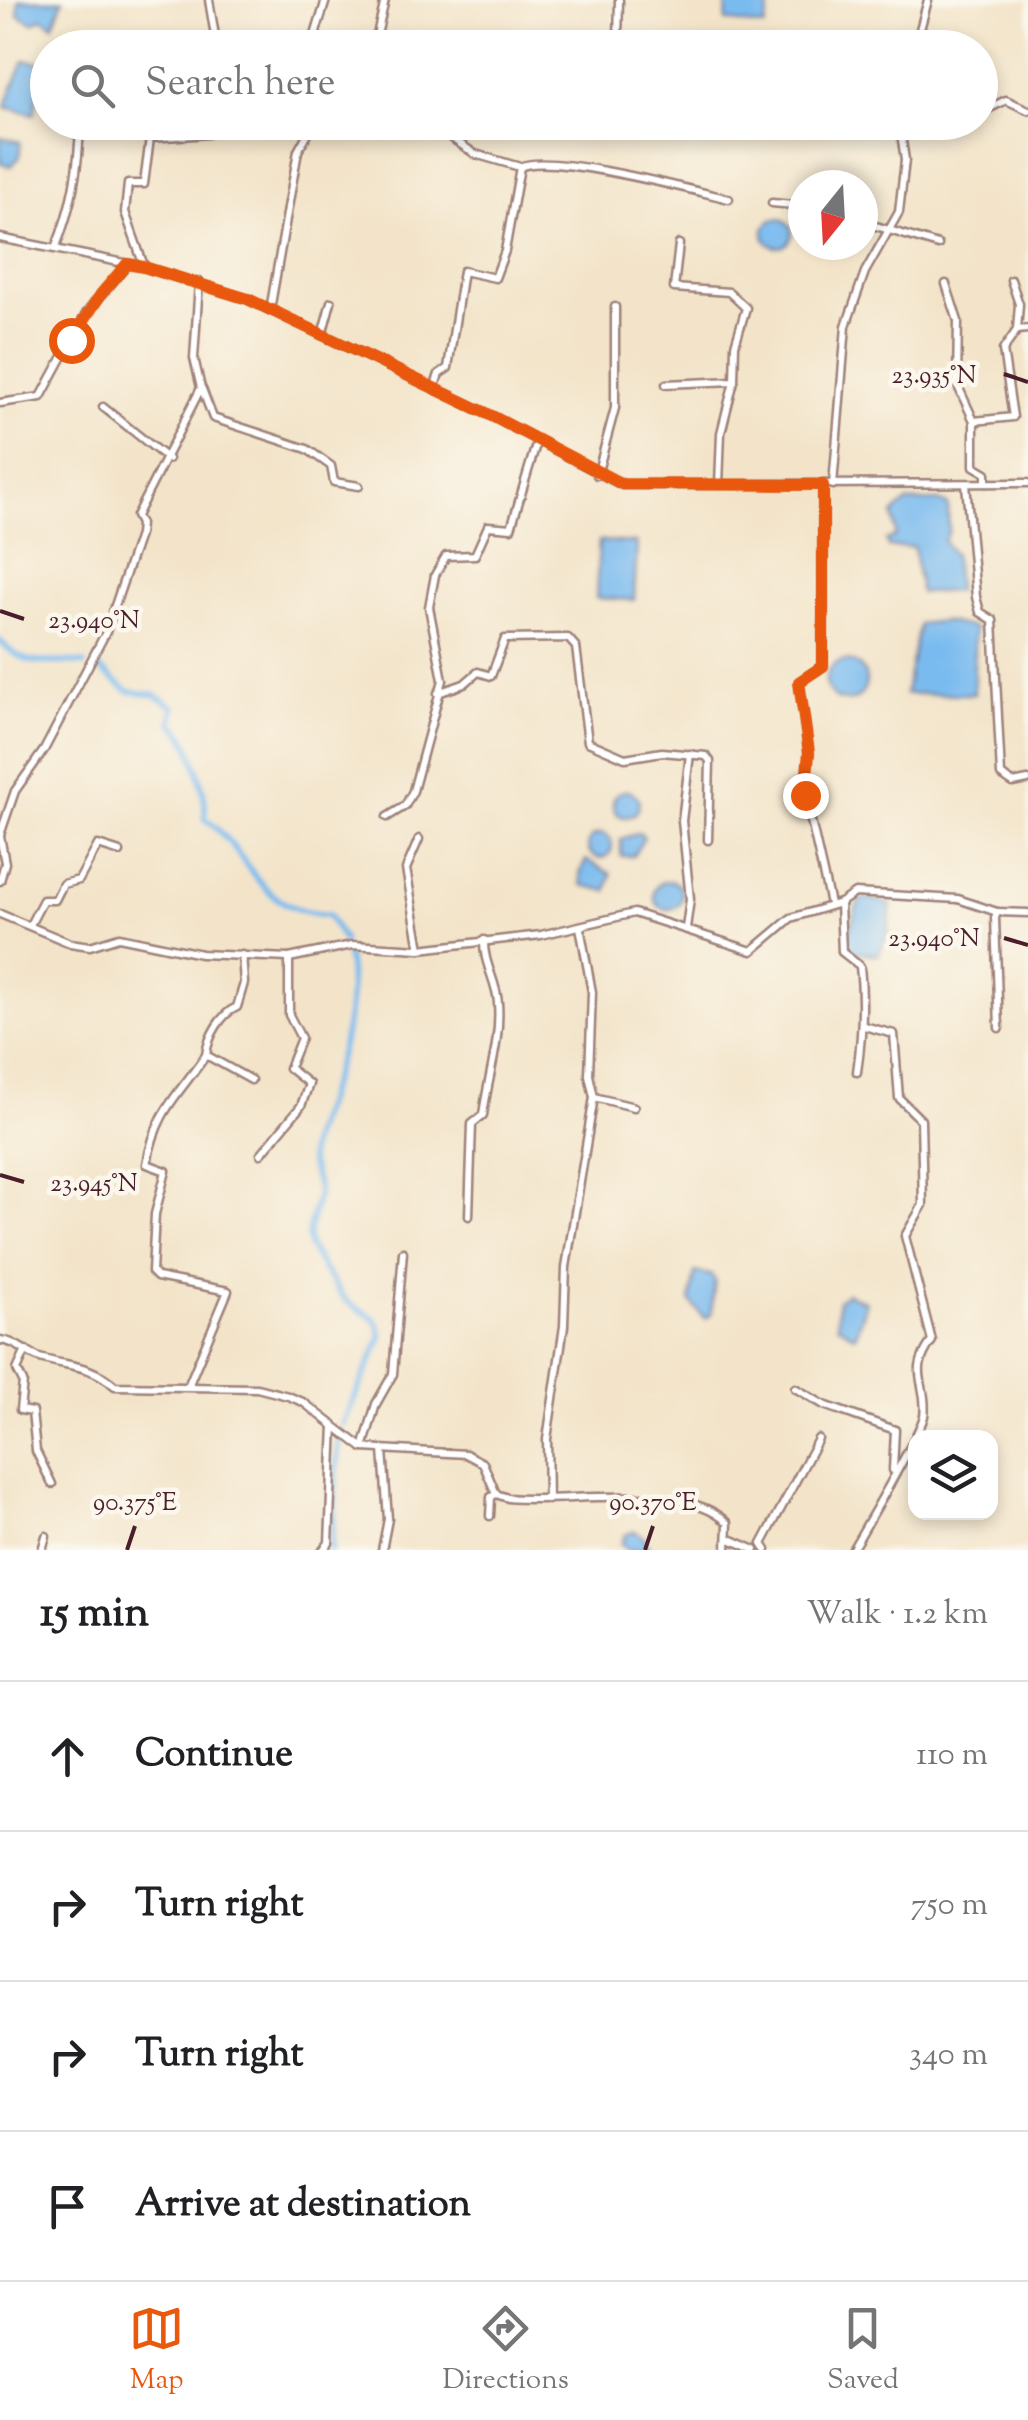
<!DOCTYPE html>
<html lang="en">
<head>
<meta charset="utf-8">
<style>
  body { margin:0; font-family:"Sorts Mill Goudy",serif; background:#f2f2f2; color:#202124 }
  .controls { position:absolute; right:30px; bottom:30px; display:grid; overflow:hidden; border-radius:20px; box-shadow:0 5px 15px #0003 }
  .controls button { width:90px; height:90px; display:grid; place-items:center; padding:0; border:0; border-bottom:2px solid #e0e0e0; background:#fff; color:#202124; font:50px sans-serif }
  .compass { position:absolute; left:788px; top:170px; width:90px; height:90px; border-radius:50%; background:#fff; box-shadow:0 5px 15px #0003; rotate:198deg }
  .stop { position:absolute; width:30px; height:30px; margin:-22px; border:8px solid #ea580c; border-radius:50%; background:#fff }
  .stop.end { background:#ea580c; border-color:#fff; box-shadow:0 2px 10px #0008 }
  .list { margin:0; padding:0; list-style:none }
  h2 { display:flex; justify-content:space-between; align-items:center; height:130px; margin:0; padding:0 40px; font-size:42px }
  h2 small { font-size:32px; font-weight:400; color:#757577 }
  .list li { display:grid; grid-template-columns:65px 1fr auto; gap:30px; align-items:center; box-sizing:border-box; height:150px; padding:0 40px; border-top:2px solid #e0e0e0 }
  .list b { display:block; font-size:38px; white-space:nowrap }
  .list em { font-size:32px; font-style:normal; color:#757577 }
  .icon { flex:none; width:55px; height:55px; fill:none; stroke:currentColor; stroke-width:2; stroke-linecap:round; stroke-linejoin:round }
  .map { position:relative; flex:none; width:1028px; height:1550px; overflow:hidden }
  .search { position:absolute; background:#fff; box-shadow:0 5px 15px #0003; left:30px; right:30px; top:30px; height:110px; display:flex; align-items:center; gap:25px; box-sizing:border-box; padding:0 35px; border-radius:55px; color:#757577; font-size:38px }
  .sheet { height:730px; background:#fff }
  nav { display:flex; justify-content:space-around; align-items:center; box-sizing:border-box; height:140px; border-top:2px solid #e0e0e0; background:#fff; font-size:28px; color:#757577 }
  nav a { display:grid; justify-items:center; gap:5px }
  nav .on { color:#ea580c }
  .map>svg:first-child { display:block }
  .water { fill:#7abbef; stroke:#626d8d; stroke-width:2.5 }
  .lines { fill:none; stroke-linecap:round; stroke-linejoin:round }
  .canal { stroke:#7abbef; stroke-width:6 }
  .street-casing { stroke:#9e827a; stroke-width:11 }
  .street { stroke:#fff; stroke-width:6 }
  .route { stroke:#ea580c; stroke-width:12 }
  .ticks { fill:none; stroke:#4a1f2b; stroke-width:4 }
  .ticks-label { font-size:25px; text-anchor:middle; fill:#4a1f2b; stroke:#fbf7ec; stroke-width:9; stroke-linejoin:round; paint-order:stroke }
</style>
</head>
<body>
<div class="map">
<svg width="1028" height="1550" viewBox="0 0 1028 1550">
  <rect width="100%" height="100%" fill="#fbf7ec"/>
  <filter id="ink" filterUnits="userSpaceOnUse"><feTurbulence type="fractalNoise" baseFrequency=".01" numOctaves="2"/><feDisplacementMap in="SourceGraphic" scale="20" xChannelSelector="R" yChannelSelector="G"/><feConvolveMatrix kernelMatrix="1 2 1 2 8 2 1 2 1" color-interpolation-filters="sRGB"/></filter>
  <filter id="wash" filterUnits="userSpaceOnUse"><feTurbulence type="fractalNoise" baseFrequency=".0048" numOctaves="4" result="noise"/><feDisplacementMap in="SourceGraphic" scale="40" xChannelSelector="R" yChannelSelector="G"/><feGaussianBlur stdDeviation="2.25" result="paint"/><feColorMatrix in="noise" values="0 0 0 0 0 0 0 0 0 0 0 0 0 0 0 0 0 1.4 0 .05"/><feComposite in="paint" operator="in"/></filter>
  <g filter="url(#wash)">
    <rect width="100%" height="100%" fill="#f3e4c9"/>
    <g class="water">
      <polygon points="19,0 63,0 53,25 42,18 33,23 18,15"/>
      <polygon points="727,0 771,0 765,27 726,21"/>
      <polygon points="24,60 44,63 34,114 5,107"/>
      <polygon points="0,137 20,142 20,157 11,166 0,163"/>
      <circle cx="778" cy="233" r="14"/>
      <polygon points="938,501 948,505 949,531 944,541 954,555 957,591 920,593 914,547 888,547 886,540 896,536 893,514 907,502"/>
      <polygon points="599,541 637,543 634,600 596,598"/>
      <polygon points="943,621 974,628 974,694 905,694 919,624"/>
      <circle cx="846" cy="681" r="20"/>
      <circle cx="626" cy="804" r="13"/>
      <polygon points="639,833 644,838 633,856 621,856 621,839"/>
      <circle cx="600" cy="846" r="12"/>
      <polygon points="586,860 611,874 607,891 582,885 580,874"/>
      <circle cx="668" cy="895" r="14"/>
      <polygon points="870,898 891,905 888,934 878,955 849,950 848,934 859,900"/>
      <polygon points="695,1272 711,1275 715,1281 711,1314 705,1319 690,1301"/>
      <polygon points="847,1293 866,1302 855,1336 837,1325 838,1300"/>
      <polygon points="635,1531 644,1537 649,1550 628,1550 621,1544 625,1535"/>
    </g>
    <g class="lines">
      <g class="canal">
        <path d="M0,641C31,674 48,657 84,664"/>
        <path d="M100,669L128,691L155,695L174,707L172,723C192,737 207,794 205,818C255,858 253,908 328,915L344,941"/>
        <path d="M343,1424L381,1338C379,1312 365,1316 348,1302C342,1297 311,1252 309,1245C305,1227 316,1210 318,1192C318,1179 309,1167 309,1155C310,1134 321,1116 327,1096C343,1049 356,1003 347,953"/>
        <polyline points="331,1550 339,1438"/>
      </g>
    </g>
  </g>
  <g filter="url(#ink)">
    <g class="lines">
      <g class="street-casing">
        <g id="street">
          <polyline points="209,0 217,48"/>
          <polyline points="547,36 618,41 619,0"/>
          <polyline points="618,41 671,40 701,48"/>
          <polyline points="82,48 84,40"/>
          <polyline points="321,48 316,32 326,0"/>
          <polyline points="374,48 385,0"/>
          <polyline points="915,48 928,0"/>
          <polyline points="980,113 1006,100 1028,110"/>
          <polyline points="336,122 353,122"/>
          <polyline points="390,122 437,128 475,154 520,167 505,251 495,278 463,271 448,368 439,374 434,389"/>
          <path d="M520,167C549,152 692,190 729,199"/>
          <polyline points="772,203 803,206"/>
          <polyline points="863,222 938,245"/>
          <polyline points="0,238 144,267 247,299 486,413 622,485 1028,483"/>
          <path d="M55,249C72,207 79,168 80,122"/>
          <polyline points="144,266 125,212 128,184 144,184 150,138 208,134 209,122"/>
          <polyline points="946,284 958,321 957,384 974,421 974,466 986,473 986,483"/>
          <polyline points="270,310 298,151 314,122"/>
          <polyline points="1017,330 1028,329"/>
          <polyline points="322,335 331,302"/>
          <polyline points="666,384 734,381 735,345 746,308 729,292 674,288 679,244"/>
          <polyline points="202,389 213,418 307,449 331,466 334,482 359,486"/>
          <polyline points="0,403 41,397 87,312 126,266"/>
          <polyline points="103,407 168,459"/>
          <polyline points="974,421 1013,417 1003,350 1017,330 1019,304 1011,280"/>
          <polyline points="597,475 615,408 615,307"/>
          <polyline points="966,484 976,597 980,612 993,620 1001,775 1013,783 1028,780"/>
          <polyline points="719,485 721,433 734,381"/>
          <polyline points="823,485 823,666 799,682 809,753 805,795 830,904"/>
          <polyline points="833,485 846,326 865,272 899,212 905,160 902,140 907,122"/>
          <polyline points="438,693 464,684 478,672 491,676 505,639 568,638 576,647 588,742 625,758 662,752 706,756 710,761 708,840"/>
          <polyline points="387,817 405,806 413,791 443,680 429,607 435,575 446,556 475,555 488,526 511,528 537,441"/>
          <polyline points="0,835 15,791 44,750 106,632 139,535 140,524 136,516 201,388 194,358 199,282"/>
          <polyline points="0,836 5,863 0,881"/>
          <polyline points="419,839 406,869 420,949"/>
          <path d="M840,903L842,952L860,966C864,1002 862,1037 857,1072"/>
          <polyline points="0,914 70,943 90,946 119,937 201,954 289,958 352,945 420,949 541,935 634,913 752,951 791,918 840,903 855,893 958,899 997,912"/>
          <polyline points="30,925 43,900 55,900 63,884 79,880 98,845 120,852"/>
          <polyline points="580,927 592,992 589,1075 594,1097 634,1107"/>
          <polyline points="686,928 690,899 682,821 690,754"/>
          <polyline points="999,1028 995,918 997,912 1028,913"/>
          <path d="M206,1055C208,1036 221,1014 237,1007L244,983L242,955"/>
          <polyline points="261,1154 301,1106 309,1084 289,1068 301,1038 289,1015 289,958"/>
          <path d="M469,1216L472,1124L483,1115C488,1077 501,1041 498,1003C497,982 483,963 484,940"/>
          <path d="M0,1340C17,1341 27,1355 43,1359C73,1367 91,1365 115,1386L257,1388L288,1396L303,1402L363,1448L466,1454L483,1463L496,1494L508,1498C565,1504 685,1480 728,1523L727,1550"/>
          <polyline points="26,1350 17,1370 23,1382 20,1410 32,1412 36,1451 52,1484"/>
          <path d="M189,1384L228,1291L157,1277L152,1272L155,1214L166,1171L147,1164C156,1111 176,1098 206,1055L251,1080"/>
          <polyline points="795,1388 824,1405 895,1430 893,1470"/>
          <polyline points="363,1448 376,1404 393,1374 403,1252"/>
          <polyline points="548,1500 547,1439 564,1326 566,1267 594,1097"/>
          <polyline points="490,1516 491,1497 496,1494"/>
          <polyline points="730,1539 755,1550"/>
          <polyline points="42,1550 46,1536"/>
          <polyline points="323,1550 329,1543 334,1425"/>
          <polyline points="382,1550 388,1519 383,1450"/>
          <polyline points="766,1550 762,1544 818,1439"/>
          <path d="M852,1550C865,1528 920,1434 924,1416C929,1384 907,1374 932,1341L905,1236L923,1205L921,1120L899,1098L894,1034L864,1026"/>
        </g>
      </g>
      <use href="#street" class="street"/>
    </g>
  </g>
  <g class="lines" filter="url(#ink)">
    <polyline class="route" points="71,340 101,294 127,264 144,267 248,299 486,413 622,484 823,485 823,666 799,682 809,753 805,795"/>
  </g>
  <path class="ticks" d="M1004,374L1028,382M0,611L24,619M1004,938L1028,945M0,1175L24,1182M127,1550L135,1526M645,1550L653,1526"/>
  <g class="ticks-label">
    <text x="934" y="383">23.935°N</text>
    <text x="94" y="628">23.940°N</text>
    <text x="934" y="946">23.940°N</text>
    <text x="94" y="1191">23.945°N</text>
    <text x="135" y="1510">90.375°E</text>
    <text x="653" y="1510">90.370°E</text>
  </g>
</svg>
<div class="controls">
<button><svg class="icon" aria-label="layers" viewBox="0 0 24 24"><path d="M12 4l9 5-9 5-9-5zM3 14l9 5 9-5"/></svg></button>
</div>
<svg class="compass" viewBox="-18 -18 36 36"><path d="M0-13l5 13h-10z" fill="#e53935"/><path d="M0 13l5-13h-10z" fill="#757577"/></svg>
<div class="stop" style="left:71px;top:340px"></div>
<div class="stop end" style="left:805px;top:795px"></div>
<div class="search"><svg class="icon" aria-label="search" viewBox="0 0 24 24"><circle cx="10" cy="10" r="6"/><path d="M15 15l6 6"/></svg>Search here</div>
</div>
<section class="sheet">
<h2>15 min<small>Walk · 1.2 km</small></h2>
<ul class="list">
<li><svg class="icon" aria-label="ahead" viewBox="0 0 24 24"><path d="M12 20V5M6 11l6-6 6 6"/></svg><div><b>Continue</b></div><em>110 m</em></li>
<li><svg class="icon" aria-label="right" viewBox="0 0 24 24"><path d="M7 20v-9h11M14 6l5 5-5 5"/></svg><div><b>Turn right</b></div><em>750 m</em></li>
<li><svg class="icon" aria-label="right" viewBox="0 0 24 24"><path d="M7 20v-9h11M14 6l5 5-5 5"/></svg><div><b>Turn right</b></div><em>340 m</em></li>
<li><svg class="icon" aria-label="arrive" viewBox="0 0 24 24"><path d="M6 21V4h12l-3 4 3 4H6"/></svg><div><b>Arrive at destination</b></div></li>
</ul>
</section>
<nav>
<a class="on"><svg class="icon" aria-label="map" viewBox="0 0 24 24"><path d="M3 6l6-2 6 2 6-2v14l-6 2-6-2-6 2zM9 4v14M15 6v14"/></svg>Map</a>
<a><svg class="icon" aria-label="directions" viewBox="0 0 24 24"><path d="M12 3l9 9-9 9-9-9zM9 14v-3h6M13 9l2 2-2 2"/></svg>Directions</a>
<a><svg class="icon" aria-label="saved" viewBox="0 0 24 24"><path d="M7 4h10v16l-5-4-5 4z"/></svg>Saved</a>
</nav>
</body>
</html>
